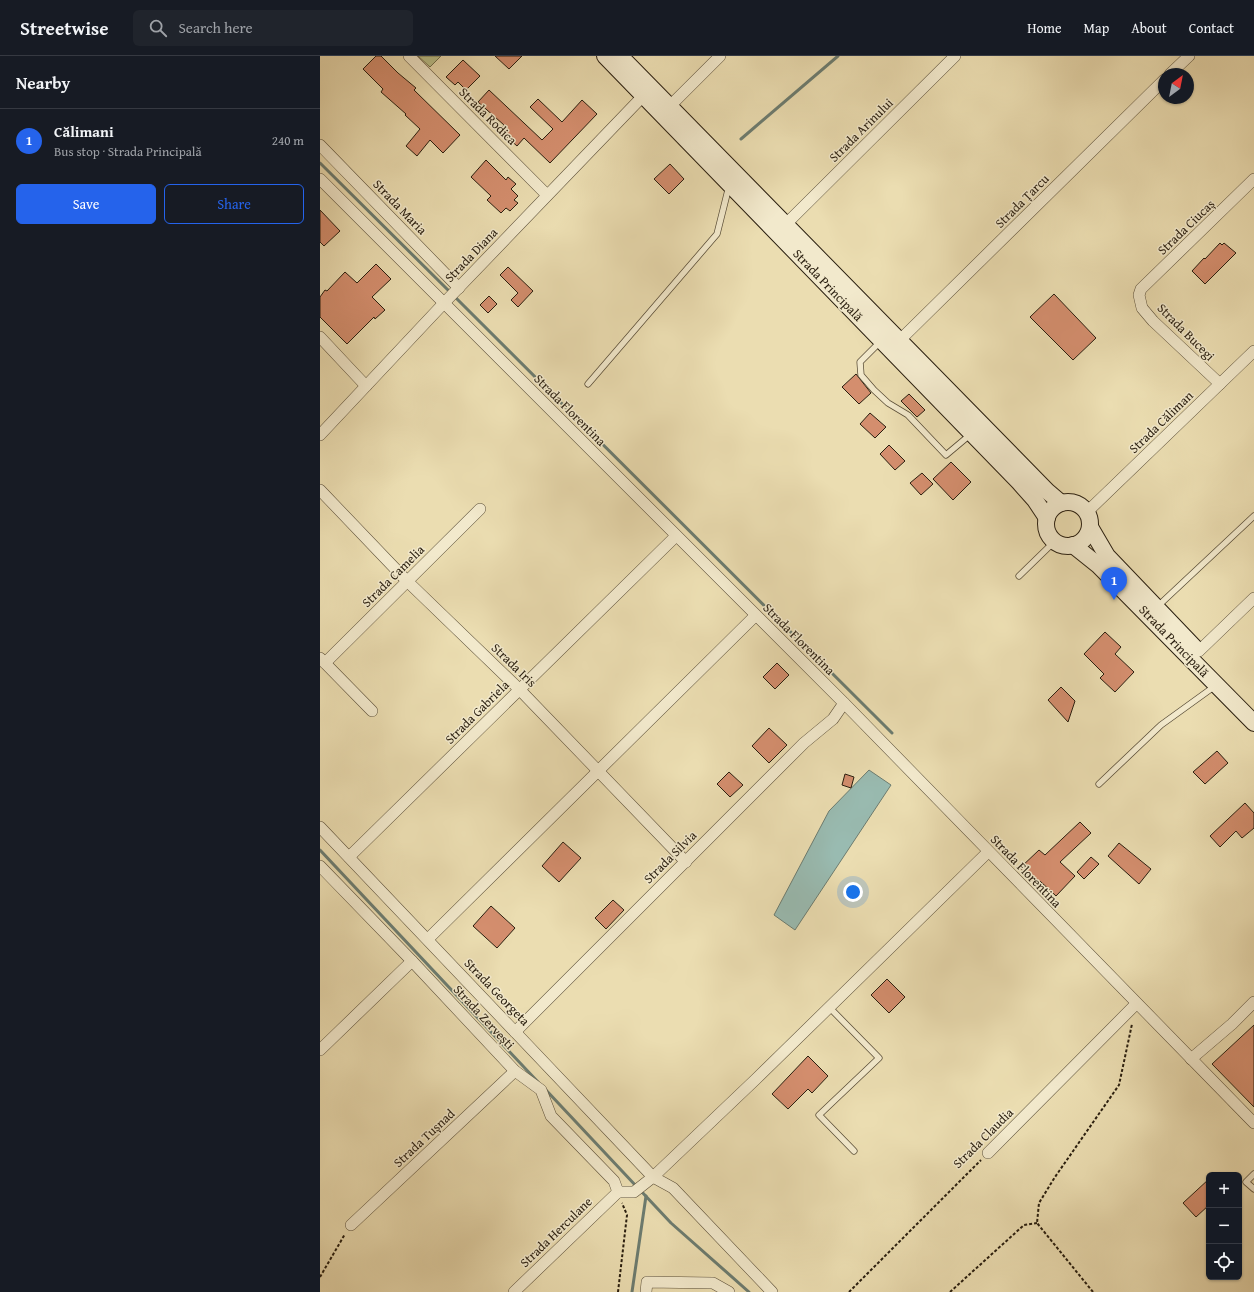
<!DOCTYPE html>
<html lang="en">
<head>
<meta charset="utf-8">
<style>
  body { margin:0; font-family:"Gentium Book Plus",serif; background:#20242c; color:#f1f3f6 }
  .controls { position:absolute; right:12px; bottom:12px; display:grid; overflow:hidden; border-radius:6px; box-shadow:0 1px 3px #0004 }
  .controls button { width:36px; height:36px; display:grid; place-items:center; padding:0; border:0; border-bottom:1px solid #363941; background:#171b24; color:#f1f3f6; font:20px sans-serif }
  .compass { position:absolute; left:838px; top:12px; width:36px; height:36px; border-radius:50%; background:#171b24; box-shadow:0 1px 3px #0004; rotate:32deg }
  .you { position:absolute; left:533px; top:836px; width:14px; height:14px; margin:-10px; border:3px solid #fff; border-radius:50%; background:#1a73e8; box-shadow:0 0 0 6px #1a73e833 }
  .badge { display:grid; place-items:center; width:26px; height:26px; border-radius:50%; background:#2563eb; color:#fff; font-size:13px; font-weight:700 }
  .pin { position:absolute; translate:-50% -33px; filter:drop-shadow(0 1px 2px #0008) }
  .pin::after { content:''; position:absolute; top:21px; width:14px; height:12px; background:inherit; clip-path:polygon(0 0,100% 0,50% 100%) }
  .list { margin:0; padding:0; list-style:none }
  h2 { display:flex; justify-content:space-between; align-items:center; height:52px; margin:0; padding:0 16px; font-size:17px }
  h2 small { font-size:13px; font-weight:400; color:#9ea1a6 }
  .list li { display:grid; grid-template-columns:26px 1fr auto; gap:12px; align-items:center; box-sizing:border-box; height:64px; padding:0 16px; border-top:1px solid #363941 }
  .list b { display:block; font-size:15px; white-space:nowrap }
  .list p { margin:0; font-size:13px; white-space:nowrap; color:#9ea1a6 }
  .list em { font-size:13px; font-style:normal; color:#9ea1a6 }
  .actions { display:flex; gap:8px; padding:12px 16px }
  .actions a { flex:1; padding:9px 0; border:1px solid #2563eb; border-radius:6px; text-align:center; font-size:14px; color:#2563eb }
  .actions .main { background:#2563eb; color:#fff }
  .icon { flex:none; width:22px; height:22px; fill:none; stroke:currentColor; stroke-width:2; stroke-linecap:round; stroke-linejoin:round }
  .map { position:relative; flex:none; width:934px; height:1236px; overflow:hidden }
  header { display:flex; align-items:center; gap:24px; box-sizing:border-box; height:56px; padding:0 20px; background:#171b24; border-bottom:1px solid #363941 }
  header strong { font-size:19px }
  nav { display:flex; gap:22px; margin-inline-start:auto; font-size:14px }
  .search { width:280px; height:36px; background:#20242c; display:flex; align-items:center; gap:10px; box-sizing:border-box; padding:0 14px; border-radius:6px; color:#9ea1a6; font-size:15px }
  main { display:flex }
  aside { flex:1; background:#171b24 }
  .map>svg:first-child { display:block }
  .green { fill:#bac08a; stroke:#726f4c }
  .water { fill:#99bbb1; stroke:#6c7c70 }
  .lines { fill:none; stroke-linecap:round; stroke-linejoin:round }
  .stream { stroke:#6c7c70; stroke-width:3 }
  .building { fill:#d48e6e; stroke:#291e0f }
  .service-casing { stroke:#5a4e38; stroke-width:7 }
  .minor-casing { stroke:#5a4e38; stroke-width:12 }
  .secondary-casing { stroke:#291e0f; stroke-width:18 }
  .path { stroke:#291e0f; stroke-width:2; stroke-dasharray:3 2; stroke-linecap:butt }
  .service { stroke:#f2e9cc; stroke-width:5.5 }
  .minor { stroke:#f2e9cc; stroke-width:11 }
  .secondary { stroke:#f2e9cc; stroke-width:16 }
  .labels { text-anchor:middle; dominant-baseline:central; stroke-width:3; stroke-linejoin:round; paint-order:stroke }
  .street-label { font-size:13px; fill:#291e0f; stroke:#f2e9cc }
</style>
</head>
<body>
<header>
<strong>Streetwise</strong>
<div class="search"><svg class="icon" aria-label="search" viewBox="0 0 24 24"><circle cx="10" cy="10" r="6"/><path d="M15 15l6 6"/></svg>Search here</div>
<nav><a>Home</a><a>Map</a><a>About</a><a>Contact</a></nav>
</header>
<main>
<aside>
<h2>Nearby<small></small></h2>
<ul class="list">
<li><span class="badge">1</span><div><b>Călimani</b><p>Bus stop · Strada Principală</p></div><em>240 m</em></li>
</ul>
<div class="actions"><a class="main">Save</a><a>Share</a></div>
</aside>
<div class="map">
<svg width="934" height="1236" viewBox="0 0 934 1236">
  <rect width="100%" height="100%" fill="#ebddb1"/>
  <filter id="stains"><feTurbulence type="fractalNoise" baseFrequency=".005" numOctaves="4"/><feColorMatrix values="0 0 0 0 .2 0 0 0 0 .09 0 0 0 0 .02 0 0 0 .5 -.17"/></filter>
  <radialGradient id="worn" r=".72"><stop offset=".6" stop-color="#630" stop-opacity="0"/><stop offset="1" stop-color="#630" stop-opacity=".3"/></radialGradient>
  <polygon class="green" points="98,0 121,0 110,11"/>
  <polygon class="water" points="549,714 571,729 475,874 454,859 509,755"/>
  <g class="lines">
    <g class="stream">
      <polyline points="421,83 518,0"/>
      <polyline points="0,107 130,236"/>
      <polyline points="134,240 572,677"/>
      <polyline points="0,794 218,1026"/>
      <polyline points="225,1033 317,1131"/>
      <polyline points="321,1135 351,1167 429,1236"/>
      <polyline points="312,1236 326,1140"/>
    </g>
  </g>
  <g class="building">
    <polygon points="56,0 61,0 78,17 96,32 94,34 140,79 123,97 110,84 97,100 86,90 100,73 85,59 86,58 61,36 63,33 43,13"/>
    <polygon points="175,0 202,0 189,13"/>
    <polygon points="143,4 160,20 146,34 138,26 135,29 126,21"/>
    <polygon points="169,34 222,84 233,73 210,51 218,43 242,66 262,44 277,58 230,107 204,82 197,90 179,74 184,69 158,46"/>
    <polygon points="166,104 186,124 188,121 196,128 191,133 198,140 194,144 198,147 190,155 186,152 181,157 167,144 171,140 151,121"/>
    <polygon points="350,108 364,123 349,138 334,123"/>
    <polygon points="0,154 20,175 4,190 0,186"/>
    <polygon points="900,187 902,189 904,187 916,197 885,228 872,215 884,202 885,203"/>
    <polygon points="56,208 71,223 52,241 65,254 55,263 54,261 27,288 0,261 0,241 5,234 7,235 25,216 37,227"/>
    <polygon points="188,211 213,235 198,251 191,244 198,237 180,219"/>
    <polygon points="734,238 776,282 753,304 710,261"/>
    <polygon points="169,240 177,248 168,257 160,249"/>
    <polygon points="536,318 551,337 539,348 522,331"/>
    <polygon points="589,338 605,354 597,361 581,345"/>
    <polygon points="550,357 566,371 555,382 540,368"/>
    <polygon points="569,389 585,405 575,414 560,398"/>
    <polygon points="631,406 651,426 633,444 613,423"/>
    <polygon points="602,417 613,428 601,439 590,427"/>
    <polygon points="785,576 801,591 795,598 814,616 795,636 780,622 784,618 764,598"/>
    <polygon points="457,607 469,619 455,633 443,621"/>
    <polygon points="741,631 755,645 748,666 728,644"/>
    <polygon points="449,672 467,689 449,707 432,690"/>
    <polygon points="897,695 908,707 885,728 873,716"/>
    <polygon points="409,716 423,729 410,741 397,728"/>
    <polygon points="525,718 534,721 531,732 522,729"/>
    <polygon points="925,747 934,757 934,772 922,782 916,775 900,791 890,780"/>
    <polygon points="760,766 771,777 740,806 755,820 736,840 720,825 716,829 700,812 719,794 725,799"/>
    <polygon points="243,786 261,802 239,826 222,810"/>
    <polygon points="799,787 831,813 819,828 788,800"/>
    <polygon points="771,801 779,808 764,823 757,816"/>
    <polygon points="293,844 304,854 286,873 275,862"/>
    <polygon points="171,850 195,872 177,892 153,870"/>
    <polygon points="567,923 585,941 569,957 551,939"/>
    <polygon points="934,969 934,1051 892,1008"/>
    <polygon points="488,1000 508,1020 492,1037 488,1033 468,1053 452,1038"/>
    <polygon points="889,1123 889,1149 876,1161 863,1147"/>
  </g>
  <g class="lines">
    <g class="service-casing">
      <g id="service">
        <polyline points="560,286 540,306 541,319 554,334 568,347 588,359 626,399 651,378"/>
        <polyline points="268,328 397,178 409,130"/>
        <polyline points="699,520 735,485"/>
        <polyline points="838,550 934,460"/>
        <polyline points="779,728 841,669 895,630"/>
        <polyline points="509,951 559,1002 499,1059 534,1095"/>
        <polyline points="934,1118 926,1126 934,1133"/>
      </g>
    </g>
    <g class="minor-casing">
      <g id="minor">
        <polyline points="89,0 227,139"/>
        <polyline points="850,18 869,0"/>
        <polyline points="350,50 400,0"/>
        <polyline points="0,89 139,232"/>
        <polyline points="0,123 524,647 934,1067"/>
        <polyline points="466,168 635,0"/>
        <polyline points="0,281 46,330"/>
        <polyline points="579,285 844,24"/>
        <polyline points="900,328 833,265 822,252 819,239 821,233 934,123"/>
        <polyline points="0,379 124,247 324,39"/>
        <polyline points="0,434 87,525 199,633 366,806"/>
        <polyline points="767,456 934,295"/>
        <polyline points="879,595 934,542"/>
        <polyline points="0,602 52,655"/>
        <polyline points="5,607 160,453"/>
        <polyline points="0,771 333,1121 353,1132 452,1236"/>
        <polyline points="29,801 356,480"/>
        <polyline points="0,810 92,905 195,1015 221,1034 231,1060 294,1125 298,1136"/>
        <polyline points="108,883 435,560"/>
        <polyline points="195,976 484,687 513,663 524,647"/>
        <polyline points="0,994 92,905"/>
        <polyline points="871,1003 912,968 934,946"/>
        <polyline points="668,1097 816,948"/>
        <polyline points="298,1136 314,1136 333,1121 436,1023 668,796"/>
        <polyline points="31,1169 195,1015"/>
        <polyline points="194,1236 298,1136"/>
        <polyline points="326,1236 327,1226 393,1227 409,1236"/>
      </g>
    </g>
    <g class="secondary-casing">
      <g id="secondary">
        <polyline points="285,0 699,426 715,444 727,462"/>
        <polyline points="300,0 727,435 741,447"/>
        <circle cx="748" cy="468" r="22"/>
        <polyline points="770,471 787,500 875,592"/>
        <polyline points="753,489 778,509 934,667"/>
      </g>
    </g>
    <g class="path">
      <polyline points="0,1221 25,1178"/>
      <polyline points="298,1236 307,1159 302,1147"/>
      <polyline points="529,1236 661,1104"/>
      <polyline points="630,1236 704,1169 717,1167"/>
      <polyline points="773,1236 717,1167 719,1147 735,1121 799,1029 812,968"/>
    </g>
    <use href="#service" class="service"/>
    <use href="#minor" class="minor"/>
    <use href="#secondary" class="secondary"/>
  </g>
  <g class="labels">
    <g class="street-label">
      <text transform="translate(168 60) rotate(45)">Strada Rodica</text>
      <text transform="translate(541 74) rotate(-45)">Strada Arinului</text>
      <text transform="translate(702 145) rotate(-45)">Strada Țarcu</text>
      <text transform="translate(80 151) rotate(46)">Strada Maria</text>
      <text transform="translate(866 171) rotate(-44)">Strada Ciucaș</text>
      <text transform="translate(151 199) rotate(-46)">Strada Diana</text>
      <text transform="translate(508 229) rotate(46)">Strada Principală</text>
      <text transform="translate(866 276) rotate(45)">Strada Bucegi</text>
      <text transform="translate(250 354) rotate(45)">Strada Florentina</text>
      <text transform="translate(841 366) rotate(-44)">Strada Căliman</text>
      <text transform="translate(73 520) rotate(-45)">Strada Camelia</text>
      <text transform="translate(479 583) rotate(45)">Strada Florentina</text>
      <text transform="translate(854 585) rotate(46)">Strada Principală</text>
      <text transform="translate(194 609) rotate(44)">Strada Iris</text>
      <text transform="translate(157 656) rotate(-45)">Strada Gabriela</text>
      <text transform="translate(350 801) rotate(-45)">Strada Silvia</text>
      <text transform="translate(706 815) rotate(46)">Strada Florentina</text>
      <text transform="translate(177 936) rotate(46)">Strada Georgeta</text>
      <text transform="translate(164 961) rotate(47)">Strada Zervești</text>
      <text transform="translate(104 1082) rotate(-43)">Strada Tușnad</text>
      <text transform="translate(663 1082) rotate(-45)">Strada Claudia</text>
      <text transform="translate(236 1176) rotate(-44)">Strada Herculane</text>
    </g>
  </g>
  <rect width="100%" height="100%" filter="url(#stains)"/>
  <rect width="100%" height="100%" fill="url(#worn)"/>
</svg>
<div class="controls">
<button>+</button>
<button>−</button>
<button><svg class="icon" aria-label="locate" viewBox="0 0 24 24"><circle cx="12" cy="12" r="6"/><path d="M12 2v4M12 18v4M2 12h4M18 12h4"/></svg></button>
</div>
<svg class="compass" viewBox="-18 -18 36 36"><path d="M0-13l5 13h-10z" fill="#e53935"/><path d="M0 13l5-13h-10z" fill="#9ea1a6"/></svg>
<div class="you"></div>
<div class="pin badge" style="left:794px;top:544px">1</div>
</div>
</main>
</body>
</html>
